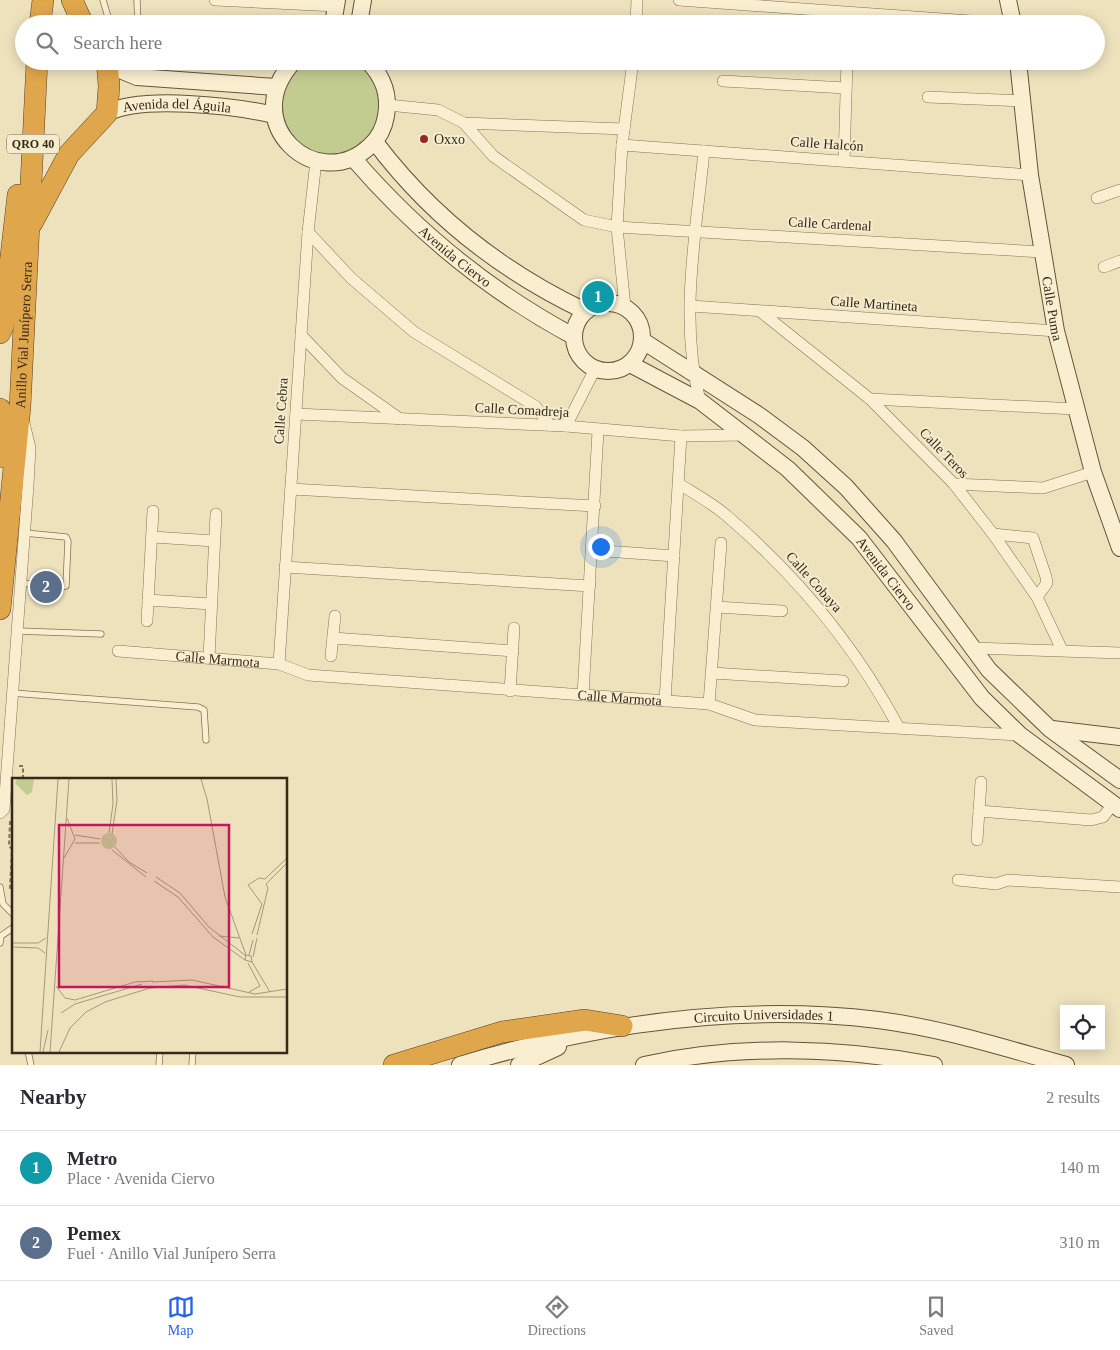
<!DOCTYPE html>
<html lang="en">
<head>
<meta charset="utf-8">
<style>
  body { margin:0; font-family:"Times New Roman",serif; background:#f7f7f7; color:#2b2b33 }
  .controls { position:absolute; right:15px; bottom:15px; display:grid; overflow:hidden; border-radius:0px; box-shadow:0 2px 12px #0003 }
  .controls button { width:45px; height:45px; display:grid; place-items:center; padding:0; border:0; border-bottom:1px solid #e1e1e2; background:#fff; color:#2b2b33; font:25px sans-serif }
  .you { position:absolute; left:600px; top:546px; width:18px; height:18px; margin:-12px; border:4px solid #fff; border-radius:50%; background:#1a73e8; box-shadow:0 0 0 8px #1a73e833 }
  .badge { display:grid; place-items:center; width:32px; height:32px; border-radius:50%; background:#2563eb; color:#fff; font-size:16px; font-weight:700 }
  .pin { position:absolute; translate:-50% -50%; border:2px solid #fff; box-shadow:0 1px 5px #0006 }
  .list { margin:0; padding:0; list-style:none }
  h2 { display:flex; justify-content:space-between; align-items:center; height:65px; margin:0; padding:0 20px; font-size:21px }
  h2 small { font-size:16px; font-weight:400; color:#7c7c81 }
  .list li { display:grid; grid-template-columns:32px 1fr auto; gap:15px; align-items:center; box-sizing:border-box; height:75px; padding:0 20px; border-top:1px solid #e1e1e2 }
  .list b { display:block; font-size:19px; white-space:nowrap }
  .list p { margin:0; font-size:16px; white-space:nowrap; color:#7c7c81 }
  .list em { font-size:16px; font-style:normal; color:#7c7c81 }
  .icon { flex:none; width:28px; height:28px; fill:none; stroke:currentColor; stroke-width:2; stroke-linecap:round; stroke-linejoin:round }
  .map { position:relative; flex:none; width:1120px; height:1065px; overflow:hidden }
  .search { position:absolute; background:#fff; box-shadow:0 2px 12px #0003; left:15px; right:15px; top:15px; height:55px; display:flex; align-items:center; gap:12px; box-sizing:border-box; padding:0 18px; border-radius:28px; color:#7c7c81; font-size:19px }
  .sheet { height:215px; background:#fff }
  nav { display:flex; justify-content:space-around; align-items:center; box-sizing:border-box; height:70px; border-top:1px solid #e1e1e2; background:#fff; font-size:14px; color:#7c7c81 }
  nav a { display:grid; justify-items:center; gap:2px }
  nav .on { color:#2563eb }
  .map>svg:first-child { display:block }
  .green { fill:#c2cc91 }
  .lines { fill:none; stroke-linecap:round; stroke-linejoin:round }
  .lane-casing { stroke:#867256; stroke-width:7 }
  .street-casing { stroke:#867256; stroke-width:12 }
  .secondary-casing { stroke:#67533a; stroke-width:18 }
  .highway-casing { stroke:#53402b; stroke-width:22 }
  .path { stroke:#867256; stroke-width:2; stroke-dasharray:4 2.5; stroke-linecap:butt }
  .lane { stroke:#f9efd0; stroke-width:5.5 }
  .street { stroke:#f9efd0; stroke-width:11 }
  .secondary { stroke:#f9efd0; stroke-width:16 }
  .highway { stroke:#e0a64b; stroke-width:21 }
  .poi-dot { fill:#952a25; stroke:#f5eccd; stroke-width:2 }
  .labels { text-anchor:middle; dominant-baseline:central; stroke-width:4; stroke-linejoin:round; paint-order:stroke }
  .shield { fill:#f5eccd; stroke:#6f6450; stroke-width:1 }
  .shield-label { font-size:12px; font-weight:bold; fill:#35291b }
  .street-label { font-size:14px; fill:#35291b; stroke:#f5eccd }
  .poi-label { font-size:14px; fill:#35291b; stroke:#f5eccd; text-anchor:start }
  .inset-road { fill:none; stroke:#a4987c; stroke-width:1 }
  .view { fill:#c2185b; fill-opacity:0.15; stroke:#c2185b; stroke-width:2.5 }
  .inset-edge { fill:none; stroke:#35291b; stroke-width:2.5 }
</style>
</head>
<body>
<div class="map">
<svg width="1120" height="1065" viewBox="0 0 1120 1065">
  <rect width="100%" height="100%" fill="#eee2bd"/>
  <polygon class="green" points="297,61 364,61 388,105 375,142 353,158 316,161 288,144 273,103"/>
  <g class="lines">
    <g class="lane-casing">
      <g id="lane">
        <polyline points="103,0 108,17 106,24"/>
        <polyline points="137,0 138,24"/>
        <polyline points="137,74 138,61"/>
        <polyline points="21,583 60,587 66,586 68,541 66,537 25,533"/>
        <polyline points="18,631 101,634"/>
        <polyline points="12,693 198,707 204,710 206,740"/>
        <polyline points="0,887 3,904 14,915"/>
        <polyline points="0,943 1,936 14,927"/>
        <polyline points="28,1051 31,1065"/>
        <polyline points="159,1065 160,1051"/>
        <polyline points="192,1065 193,1051"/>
      </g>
    </g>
    <g class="street-casing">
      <g id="street">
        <polyline points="215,0 336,6"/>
        <polyline points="679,0 1012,24"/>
        <polyline points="636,24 637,0"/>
        <polyline points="723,81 846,88"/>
        <polyline points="928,97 1023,101"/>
        <polyline points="388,105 438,110 464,123 624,129"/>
        <polyline points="464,123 493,156 584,220 617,227 1042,252"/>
        <polyline points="622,145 1030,175"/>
        <polyline points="844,161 847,61"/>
        <polyline points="1097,198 1120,190"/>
        <polyline points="308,232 351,278 414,332 535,406 550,425"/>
        <polyline points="1104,267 1120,261"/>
        <polyline points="691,306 1056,331"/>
        <polyline points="625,307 617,227 622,145 633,61"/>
        <polyline points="761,312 870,399 954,484 993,534 1037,597 1062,650"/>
        <polyline points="301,335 342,378 400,419"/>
        <polyline points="870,399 1076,409"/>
        <path d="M700,401C679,320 696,233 704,151"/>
        <polyline points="296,414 566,426 681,436 746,435"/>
        <polyline points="566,426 595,369"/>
        <path d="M679,484C695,494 712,503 727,516C796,575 855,646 898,726"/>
        <polyline points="954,484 1043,488 1093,472"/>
        <polyline points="291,489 595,506"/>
        <polyline points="993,534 1033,538 1046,577 1047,583 1037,597"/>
        <polyline points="153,537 214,541"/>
        <polyline points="592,550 674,556"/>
        <polyline points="285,567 590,586"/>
        <polyline points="148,600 211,604"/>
        <polyline points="717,607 782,611"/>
        <polyline points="147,621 153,511"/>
        <polyline points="333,638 513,651"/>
        <polyline points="973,648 1120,653"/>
        <path id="s1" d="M118,651L279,664L308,675L709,704L755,720L1020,735"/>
        <polyline points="331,656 335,616"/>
        <polyline points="209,658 216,514"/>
        <polyline points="279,664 308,232 316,161"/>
        <polyline points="712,673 843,681"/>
        <polyline points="510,691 514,628"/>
        <polyline points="583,695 598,431"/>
        <polyline points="665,701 681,436"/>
        <polyline points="709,704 721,543"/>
        <polyline points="979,811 1091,820 1103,817 1113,804"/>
        <polyline points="0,813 4,809 28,485 30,448 24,423"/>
        <polyline points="977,840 981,782"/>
        <polyline points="958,880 996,884 1008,880 1120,887"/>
      </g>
    </g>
    <g class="secondary-casing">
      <g id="secondary">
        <polyline points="1008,0 1013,24"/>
        <polyline points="333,24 337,0"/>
        <polyline points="359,24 363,0"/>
        <polyline points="109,61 120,70 137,77 276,87"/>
        <path d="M294,61C236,123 317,196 370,146C379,138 384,128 386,116C390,94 383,77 368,61"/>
        <path id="s2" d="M1018,61L1030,175L1056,331L1093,472L1120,548"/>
        <path id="s3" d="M107,113C141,95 235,106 274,115"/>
        <path d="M375,142C430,215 503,272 585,311"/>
        <path id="s4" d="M353,158C415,230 489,291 573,336"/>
        <circle cx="608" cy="337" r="34"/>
        <polyline points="643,341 760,416 803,448 846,487 894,541 989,670 1050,729 1120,780"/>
        <path id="s5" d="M630,364L700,401L788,469L859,538L982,698L1020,735L1120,809"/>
        <polyline points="1052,729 1120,737"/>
        <path id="s6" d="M460,1065C595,1024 737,1003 878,1020C942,1028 1004,1048 1066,1065"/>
        <polyline points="519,1065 558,1047"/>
        <path d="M644,1065C738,1044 840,1047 934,1065"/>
      </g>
    </g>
    <g class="highway-casing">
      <g id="highway">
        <polyline points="72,0 83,24"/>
        <polyline points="40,24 43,0"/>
        <polyline points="32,223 69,154 107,113 109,86 107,61"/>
        <polyline points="0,333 3,326 18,195"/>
        <polyline points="0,409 4,457"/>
        <path id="s7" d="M0,609L20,407L37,61"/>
        <polyline points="394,1065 502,1032 585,1020 622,1026"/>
      </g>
    </g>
    <g class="path">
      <polyline points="19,766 23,766 23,779"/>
      <polyline points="10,821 9,846 12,849 10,889"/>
      <polyline points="14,831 14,841"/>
    </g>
    <use href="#lane" class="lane"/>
    <use href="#street" class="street"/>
    <use href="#secondary" class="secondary"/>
    <use href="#highway" class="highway"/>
  </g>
  <circle class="poi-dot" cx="424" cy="139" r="5"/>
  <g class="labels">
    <rect class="shield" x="7" y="134.5" width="52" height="19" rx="4"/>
    <g class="shield-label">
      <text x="33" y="144">QRO 40</text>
    </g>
    <g class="street-label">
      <text stroke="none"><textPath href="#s3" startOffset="71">Avenida del Águila</textPath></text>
      <text transform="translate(827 144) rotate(4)">Calle Halcón</text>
      <text transform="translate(830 224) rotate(3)">Calle Cardenal</text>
      <text stroke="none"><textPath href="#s4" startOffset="142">Avenida Ciervo</textPath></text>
      <text transform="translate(874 304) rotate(4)">Calle Martineta</text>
      <text stroke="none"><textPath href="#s2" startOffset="250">Calle Puma</textPath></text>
      <text stroke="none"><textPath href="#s7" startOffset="275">Anillo Vial Junípero Serra</textPath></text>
      <text transform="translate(522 410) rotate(3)">Calle Comadreja</text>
      <text transform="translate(281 411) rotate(-86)">Calle Cebra</text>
      <text transform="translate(944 453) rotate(46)">Calle Teros</text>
      <text stroke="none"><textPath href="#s5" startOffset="334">Avenida Ciervo</textPath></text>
      <text transform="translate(814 582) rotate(48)">Calle Cobaya</text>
      <text stroke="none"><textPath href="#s1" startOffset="100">Calle Marmota</textPath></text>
      <text stroke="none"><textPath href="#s1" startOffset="505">Calle Marmota</textPath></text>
      <text stroke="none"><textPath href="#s6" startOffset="309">Circuito Universidades 1</textPath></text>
    </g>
    <g class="poi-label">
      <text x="434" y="139">Oxxo</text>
    </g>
  </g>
  <g transform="translate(12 778)">
    <rect width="275" height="275" fill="#eee2bd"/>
    <path d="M5,1H22L20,14L15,17L3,5ZM89 63a8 8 0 1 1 16 0a8 8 0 1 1-16 0Z" fill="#c2cc91"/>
    <path class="inset-road" d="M189,1L195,21L213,119L234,177L233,182L240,184L239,178L234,177M97,55L101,26L100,1M100,56L105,22L104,1M63,57L88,61M63,65H88M103,69L117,84L135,95M100,72L134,99M52,80L63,61L55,40M144,99L168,115L197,149L234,178M142,103L166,119L201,159L233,182M240,156L250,126L236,107L247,100L253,101L275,80M245,157L256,110L254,106L275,85M207,158L227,160M0,165H26L34,160M0,169L26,170L33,175M237,177L241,162M241,179L245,160M240,184L258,214M236,185L248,208L237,214M140,204L180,202L243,216L275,211M44,208L53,220L63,222L123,204L141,203M49,235L63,226L130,206M28,274L46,1M31,274L36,252M38,274L57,1M47,274L58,250L74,234L93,224L138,210L172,207L228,219H275"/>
    <path class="view" d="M47,47H217V209H47Z"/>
    <rect width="275" height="275" class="inset-edge"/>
  </g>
</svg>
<div class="controls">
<button><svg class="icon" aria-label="locate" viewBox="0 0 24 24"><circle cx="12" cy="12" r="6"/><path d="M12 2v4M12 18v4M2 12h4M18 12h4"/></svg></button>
</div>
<div class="you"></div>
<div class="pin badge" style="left:598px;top:297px;background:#0f9aa8">1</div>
<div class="pin badge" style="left:46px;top:587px;background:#5c6f8a">2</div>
<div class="search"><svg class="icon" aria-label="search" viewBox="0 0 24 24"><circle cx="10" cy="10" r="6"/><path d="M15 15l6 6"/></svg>Search here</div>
</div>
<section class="sheet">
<h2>Nearby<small>2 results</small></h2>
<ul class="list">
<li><span class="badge" style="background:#0f9aa8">1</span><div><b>Metro</b><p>Place · Avenida Ciervo</p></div><em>140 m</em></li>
<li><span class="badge" style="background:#5c6f8a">2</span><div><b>Pemex</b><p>Fuel · Anillo Vial Junípero Serra</p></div><em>310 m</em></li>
</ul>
</section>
<nav>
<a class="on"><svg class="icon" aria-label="map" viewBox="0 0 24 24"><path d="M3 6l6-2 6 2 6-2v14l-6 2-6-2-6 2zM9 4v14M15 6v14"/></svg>Map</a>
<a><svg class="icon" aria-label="directions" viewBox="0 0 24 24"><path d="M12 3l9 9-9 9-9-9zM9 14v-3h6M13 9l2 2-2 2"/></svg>Directions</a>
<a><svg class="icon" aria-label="saved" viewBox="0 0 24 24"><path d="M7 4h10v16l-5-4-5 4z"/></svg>Saved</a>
</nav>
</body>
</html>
